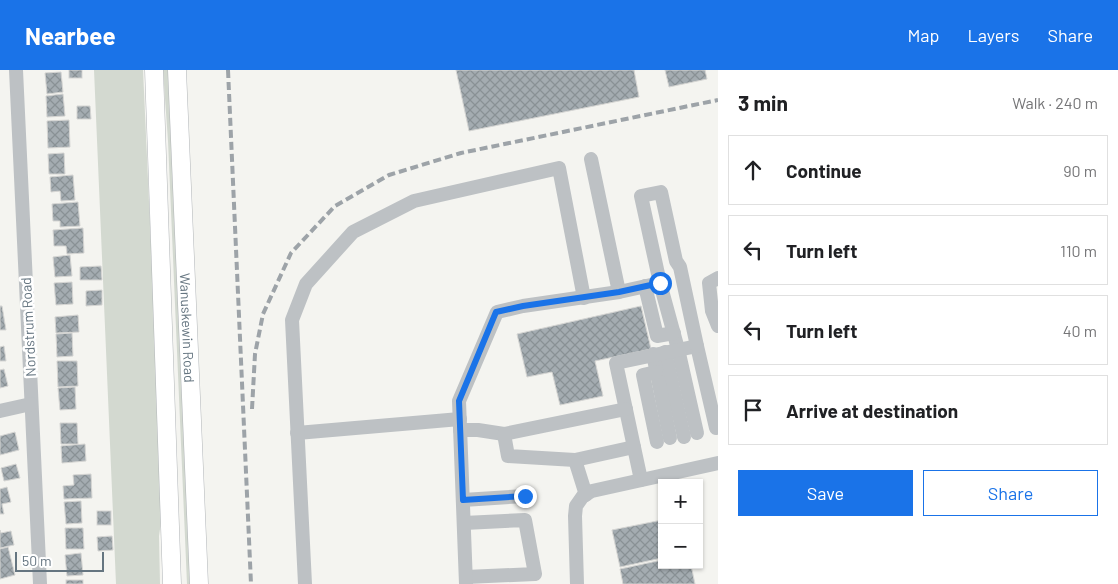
<!DOCTYPE html>
<html lang="en">
<head>
<meta charset="utf-8">
<style>
  body { margin:0; font-family:Barlow,sans-serif; background:#f6f6f6; color:#202124 }
  .controls { position:absolute; right:15px; bottom:15px; display:grid; overflow:hidden; border-radius:0px; box-shadow:0 1px 4px #0004 }
  .controls button { width:45px; height:45px; display:grid; place-items:center; padding:0; border:0; border-bottom:1px solid #e0e0e0; background:#fff; color:#202124; font:25px sans-serif }
  .scale { position:absolute; left:15px; bottom:12px; width:89px; box-sizing:border-box; padding-left:5px; border:2px solid #657580; border-top:0; font-size:14px; line-height:18px; white-space:nowrap; color:#657580; -webkit-text-stroke:4px #fff; paint-order:stroke }
  .stop { position:absolute; width:15px; height:15px; margin:-11px; border:4px solid #1a73e8; border-radius:50%; background:#fff }
  .stop.end { background:#1a73e8; border-color:#fff; box-shadow:0 1px 5px #0008 }
  .list { margin:0; padding:0; list-style:none }
  h2 { display:flex; justify-content:space-between; align-items:center; height:65px; margin:0; padding:0 20px; font-size:21px }
  h2 small { font-size:16px; font-weight:400; color:#757577 }
  .list li { display:grid; grid-template-columns:32px 1fr auto; gap:15px; align-items:center; box-sizing:border-box; height:70px; margin:0 10px 10px; padding:0 10px; border:1px solid #e0e0e0; border-radius:0px }
  .list b { display:block; font-size:19px; white-space:nowrap }
  .list em { font-size:16px; font-style:normal; color:#757577 }
  .actions { display:flex; gap:10px; padding:15px 20px }
  .actions a { flex:1; padding:11px 0; border:1px solid #1a73e8; border-radius:0px; text-align:center; font-size:18px; color:#1a73e8 }
  .actions .main { background:#1a73e8; color:#fff }
  .icon { flex:none; width:28px; height:28px; fill:none; stroke:currentColor; stroke-width:2; stroke-linecap:round; stroke-linejoin:round }
  .map { position:relative; flex:none; width:718px; height:514px; overflow:hidden }
  header { display:flex; align-items:center; gap:30px; box-sizing:border-box; height:70px; padding:0 25px; background:#1a73e8; color:#fff }
  header strong { font-size:24px }
  nav { display:flex; gap:28px; margin-inline-start:auto; font-size:18px }
  main { display:flex }
  aside { flex:1; background:#fff }
  .map>svg:first-child { display:block }
  .green { fill:#d3d9d0 }
  .building { fill:url(#building-cross-hatch); stroke:#d5d5d3 }
  .lines { fill:none; stroke-linecap:round; stroke-linejoin:round }
  .major-casing { stroke:#b1b5b8; stroke-width:19 }
  .minor { stroke:#bdc1c4; stroke-width:14 }
  .major { stroke:#fff; stroke-width:18 }
  .rail { stroke:#9da3a8; stroke-width:4; stroke-dasharray:8 4; stroke-linecap:butt }
  .route { stroke:#1a73e8; stroke-width:6 }
  .labels { text-anchor:middle; dominant-baseline:central; stroke-width:5; stroke-linejoin:round; paint-order:stroke }
  .street-label { font-size:14px; fill:#657580; stroke:#fff }
</style>
</head>
<body>
<header>
<strong>Nearbee</strong>
<nav><a>Map</a><a>Layers</a><a>Share</a></nav>
</header>
<main>
<div class="map">
<svg width="718" height="514" viewBox="0 0 718 514">
  <defs>
    <pattern id="building-cross-hatch" width="8" height="8" patternUnits="userSpaceOnUse" patternTransform="scale(1.25)"><rect width="8" height="8" fill="#a4acb1"/><path d="M0 0l8 8M0 8l8-8" fill="none" stroke="#899195"/></pattern>
  </defs>
  <rect width="100%" height="100%" fill="#f4f4f0"/>
  <g class="green">
    <polygon points="94,0 143,0 163,438 159,466 160,514 116,514"/>
    <polygon points="163,0 169,0 192,514 187,514 168,71"/>
  </g>
  <g class="building">
    <rect x="69" y="0" width="13" height="8"/>
    <polygon points="456,0 634,0 639,27 469,61"/>
    <polygon points="665,0 705,0 707,9 669,17"/>
    <polygon points="61,2 63,22 47,24 45,3"/>
    <polygon points="63,24 65,46 47,47 46,26"/>
    <polygon points="77,36 90,36 91,49 77,49"/>
    <polygon points="69,50 70,77 48,78 47,51"/>
    <polygon points="64,83 65,104 49,104 48,84"/>
    <polygon points="73,105 75,130 61,131 60,121 51,122 50,107"/>
    <polygon points="78,132 80,156 60,157 60,151 53,151 52,134"/>
    <polygon points="83,158 84,183 67,184 66,176 54,176 53,160"/>
    <polygon points="70,185 72,206 55,207 53,187"/>
    <polygon points="101,196 102,210 80,210 80,197"/>
    <polygon points="72,212 73,234 56,235 54,213"/>
    <polygon points="102,220 102,235 86,236 86,221"/>
    <polygon points="0,236 2,236 6,260 0,260"/>
    <polygon points="641,236 651,279 595,291 603,326 560,335 552,302 527,307 517,264"/>
    <polygon points="78,245 79,262 56,263 55,247"/>
    <polygon points="72,263 73,286 57,287 56,264"/>
    <polygon points="4,276 6,291 0,291 0,277"/>
    <polygon points="57,291 77,291 78,316 58,317"/>
    <polygon points="4,299 8,316 0,318 0,300"/>
    <polygon points="75,317 76,339 60,340 58,318"/>
    <polygon points="60,353 77,353 78,374 61,374"/>
    <polygon points="15,362 19,380 0,385 0,366"/>
    <polygon points="85,374 86,391 62,393 61,376"/>
    <polygon points="16,394 20,408 4,411 1,398"/>
    <polygon points="91,404 92,428 64,429 63,416 74,415 73,405"/>
    <polygon points="7,417 11,432 2,434 4,444 0,444 0,419"/>
    <polygon points="81,431 82,453 66,454 64,432"/>
    <rect x="97" y="441" width="14" height="14"/>
    <polygon points="662,450 662,488 620,497 612,460"/>
    <polygon points="65,458 83,458 84,479 66,479"/>
    <polygon points="0,460 1,463 11,461 14,475 0,478"/>
    <polygon points="112,466 113,480 98,481 97,467"/>
    <polygon points="8,477 15,505 0,509 0,479"/>
    <polygon points="81,483 83,505 67,506 65,485"/>
    <polygon points="662,490 662,495 691,495 695,514 623,514 620,499"/>
    <rect x="66" y="510" width="17" height="4"/>
  </g>
  <g class="lines">
    <g class="major-casing">
      <g id="major">
        <polyline points="154,0 172,514"/>
        <path id="s1" d="M177,0L199,514"/>
      </g>
    </g>
    <g class="minor">
      <polyline points="16,0 40,514"/>
      <polyline points="591,89 619,222"/>
      <polyline points="718,208 709,213 712,241 718,256"/>
      <polyline points="660,213 678,279 697,363"/>
      <polyline points="645,216 657,266 674,263"/>
      <polyline points="665,282 684,367"/>
      <polyline points="653,284 670,368"/>
      <polyline points="656,302 643,305 657,372"/>
      <polyline points="0,341 31,334"/>
      <polyline points="460,360 478,360 504,364"/>
      <polyline points="297,363 460,349"/>
      <polyline points="575,390 634,377"/>
      <polyline points="641,410 616,293 697,276 716,358"/>
      <polyline points="586,425 575,390 508,386 504,364 626,339"/>
      <polyline points="463,430 525,426"/>
      <polyline points="464,453 525,450 535,504 466,507"/>
      <polyline points="305,514 292,250 306,214 353,162 414,131 559,98 584,228"/>
      <polyline points="466,514 459,331 497,242 523,236 619,222 660,213 641,126 661,122 676,191 680,197 697,276"/>
      <polyline points="577,514 575,446 576,436 583,426 592,421 718,393"/>
    </g>
    <use href="#major" class="major"/>
    <g class="rail">
      <polyline points="228,0 251,514"/>
      <polyline points="252,339 255,284 263,244 291,183 335,136 389,105 461,83 718,30"/>
    </g>
  </g>
  <g class="lines">
    <polyline class="route" points="525,426 463,430 459,331 496,242 523,236 619,222 660,213"/>
  </g>
  <g class="labels">
    <g class="street-label">
      <text transform="translate(28 257) rotate(-93)">Nordstrum Road</text>
      <text stroke="none"><textPath href="#s1" startOffset="258">Wanuskewin Road</textPath></text>
    </g>
  </g>
</svg>
<div class="controls">
<button>+</button>
<button>−</button>
</div>
<div class="scale">50 m</div>
<div class="stop" style="left:660px;top:213px"></div>
<div class="stop end" style="left:525px;top:426px"></div>
</div>
<aside>
<h2>3 min<small>Walk · 240 m</small></h2>
<ul class="list">
<li><svg class="icon" aria-label="ahead" viewBox="0 0 24 24"><path d="M12 20V5M6 11l6-6 6 6"/></svg><div><b>Continue</b></div><em>90 m</em></li>
<li><svg class="icon" aria-label="left" viewBox="0 0 24 24"><path d="M17 20v-9H6M10 6l-5 5 5 5"/></svg><div><b>Turn left</b></div><em>110 m</em></li>
<li><svg class="icon" aria-label="left" viewBox="0 0 24 24"><path d="M17 20v-9H6M10 6l-5 5 5 5"/></svg><div><b>Turn left</b></div><em>40 m</em></li>
<li><svg class="icon" aria-label="arrive" viewBox="0 0 24 24"><path d="M6 21V4h12l-3 4 3 4H6"/></svg><div><b>Arrive at destination</b></div></li>
</ul>
<div class="actions"><a class="main">Save</a><a>Share</a></div>
</aside>
</main>
</body>
</html>
